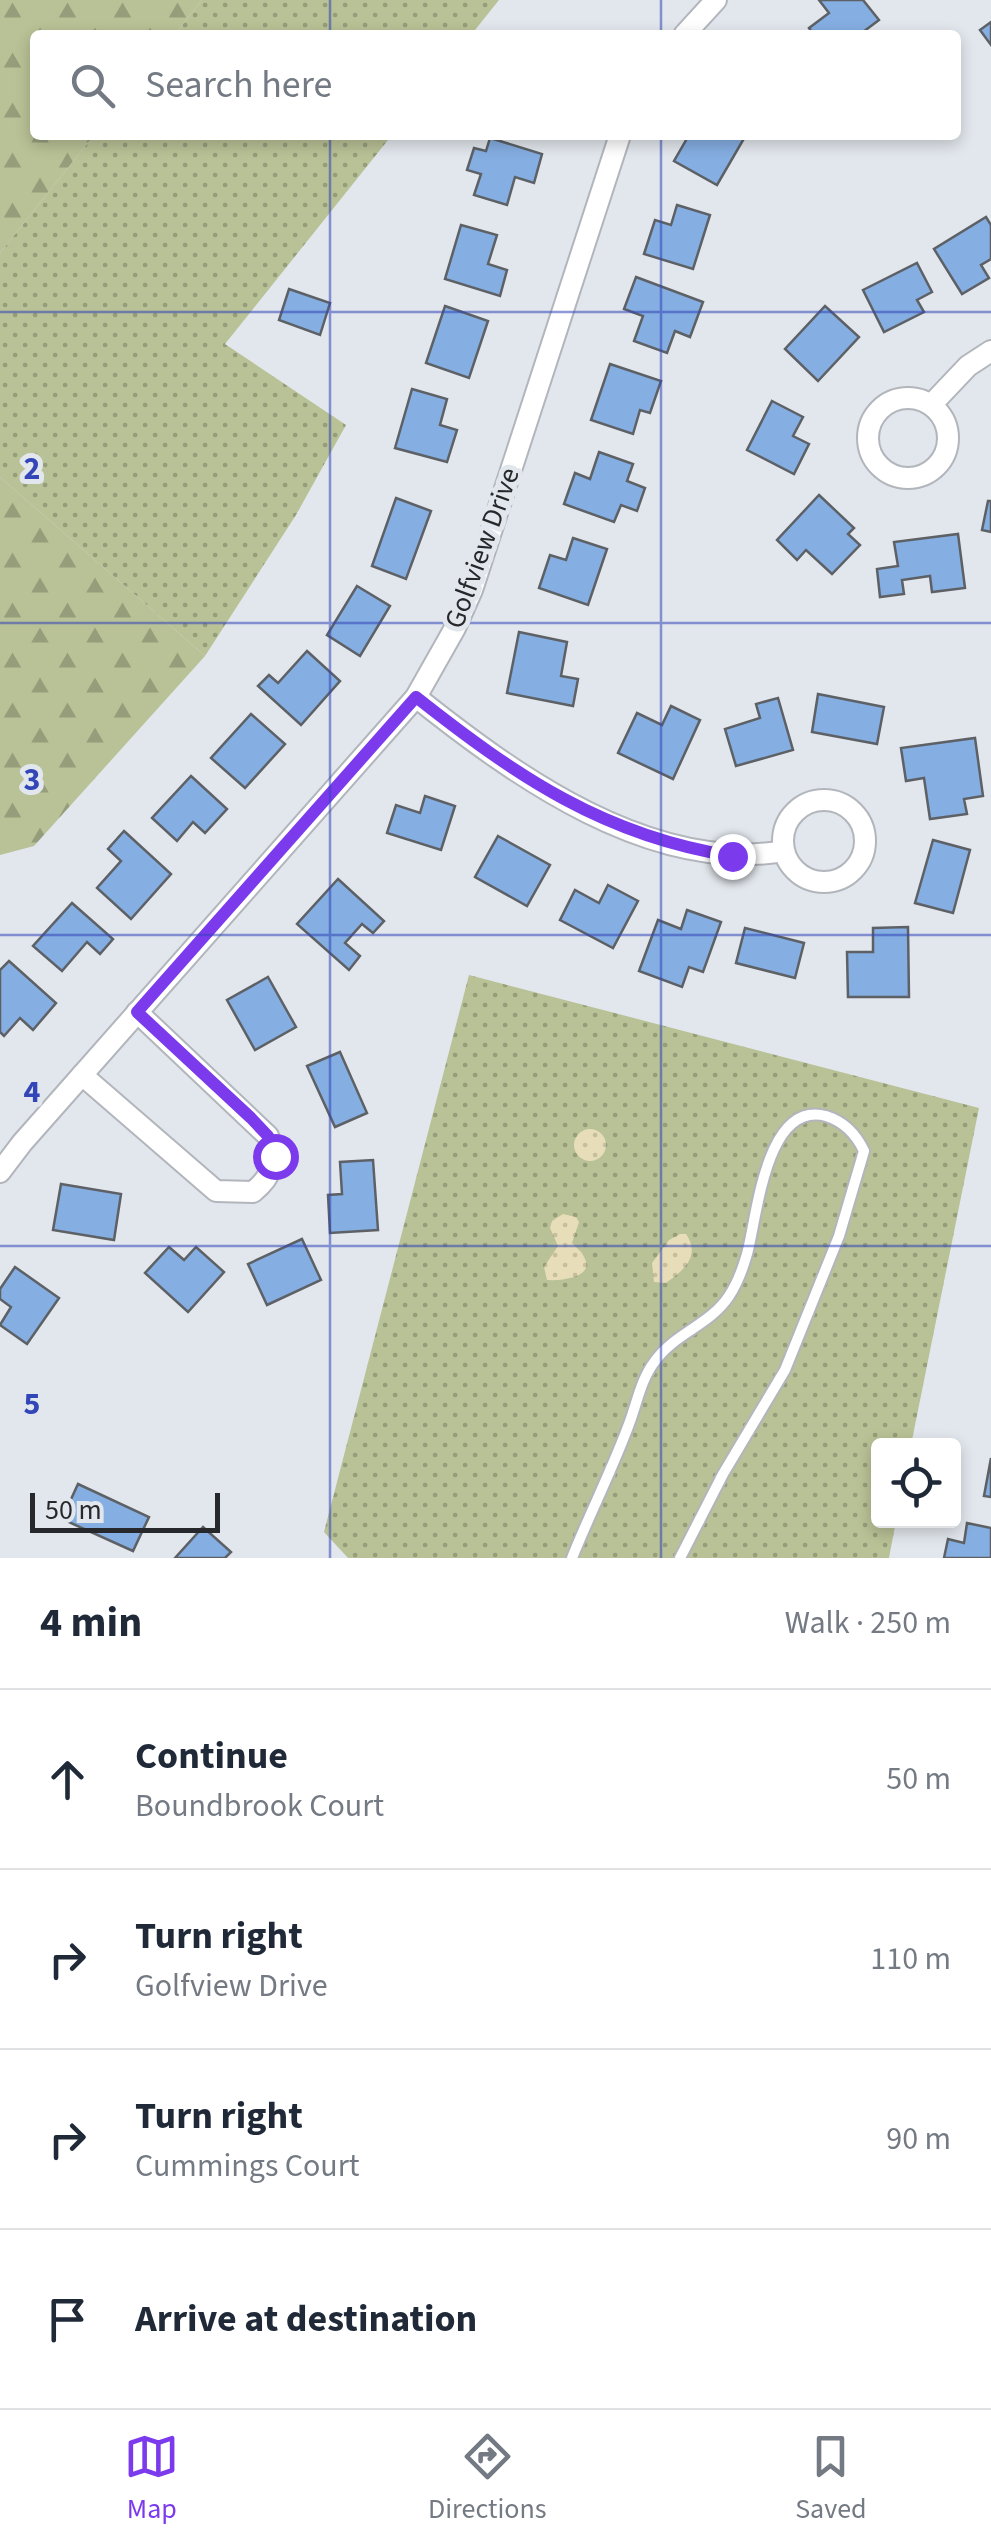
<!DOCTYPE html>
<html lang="en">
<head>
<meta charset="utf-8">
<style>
  body { margin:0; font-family:"Source Sans 3",sans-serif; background:#f2f2f3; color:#1f2937 }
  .controls { position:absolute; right:30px; bottom:30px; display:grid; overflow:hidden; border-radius:10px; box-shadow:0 5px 15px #0003 }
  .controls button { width:90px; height:90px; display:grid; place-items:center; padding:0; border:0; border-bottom:2px solid #e0e1e3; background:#fff; color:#1f2937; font:50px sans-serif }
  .scale { position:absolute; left:30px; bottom:25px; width:190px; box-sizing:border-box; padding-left:10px; border:5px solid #27282b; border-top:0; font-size:28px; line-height:35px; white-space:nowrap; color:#27282b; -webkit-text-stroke:8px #e2e7ed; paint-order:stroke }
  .stop { position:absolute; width:30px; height:30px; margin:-22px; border:8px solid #7c3aed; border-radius:50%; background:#fff }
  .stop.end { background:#7c3aed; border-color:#fff; box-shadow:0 2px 10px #0008 }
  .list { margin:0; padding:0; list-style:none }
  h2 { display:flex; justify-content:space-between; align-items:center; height:130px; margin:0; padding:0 40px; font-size:42px }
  h2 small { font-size:32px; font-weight:400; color:#747a83 }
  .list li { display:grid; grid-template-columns:65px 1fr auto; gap:30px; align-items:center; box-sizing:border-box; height:180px; padding:0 40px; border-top:2px solid #e0e1e3 }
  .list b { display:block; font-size:38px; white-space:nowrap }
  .list p { margin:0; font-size:32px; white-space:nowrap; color:#747a83 }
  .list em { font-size:32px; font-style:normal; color:#747a83 }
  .icon { flex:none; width:55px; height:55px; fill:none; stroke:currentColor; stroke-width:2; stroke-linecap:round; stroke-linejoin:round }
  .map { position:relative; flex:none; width:991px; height:1558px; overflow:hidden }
  .search { position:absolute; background:#fff; box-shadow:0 5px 15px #0003; left:30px; right:30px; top:30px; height:110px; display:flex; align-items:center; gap:25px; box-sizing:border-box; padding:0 35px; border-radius:10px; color:#747a83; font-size:38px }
  .sheet { height:850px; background:#fff }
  nav { display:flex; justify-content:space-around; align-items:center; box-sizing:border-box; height:140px; border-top:2px solid #e0e1e3; background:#fff; font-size:28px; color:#747a83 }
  nav a { display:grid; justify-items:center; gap:5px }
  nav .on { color:#7c3aed }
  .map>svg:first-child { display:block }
  .grass { fill:url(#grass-dots) }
  .forest { fill:url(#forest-firs) }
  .sand { fill:url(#sand-dots) }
  .building { fill:#85aee2; stroke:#5d6166; stroke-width:2.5 }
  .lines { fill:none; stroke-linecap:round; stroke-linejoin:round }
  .lane-casing { stroke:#b2b6bc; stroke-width:14 }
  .street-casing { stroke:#b2b6bc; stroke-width:24 }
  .lane { stroke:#fff; stroke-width:10 }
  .street { stroke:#fff; stroke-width:20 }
  .route { stroke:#7c3aed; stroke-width:12 }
  .grid { fill:none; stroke:#3246b8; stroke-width:2.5; stroke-opacity:0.55 }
  .labels { text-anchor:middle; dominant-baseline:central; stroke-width:10; stroke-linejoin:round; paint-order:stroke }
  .street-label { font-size:28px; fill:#27282b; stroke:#e2e7ed }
  .grid-label { font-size:32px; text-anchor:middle; font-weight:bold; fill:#3246b8; stroke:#e2e7ed; stroke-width:10; stroke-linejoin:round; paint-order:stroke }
</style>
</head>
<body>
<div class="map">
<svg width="991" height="1558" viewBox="0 0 991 1558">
  <defs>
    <pattern id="grass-dots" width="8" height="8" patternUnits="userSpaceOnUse" patternTransform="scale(2.5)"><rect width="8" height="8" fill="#b9c196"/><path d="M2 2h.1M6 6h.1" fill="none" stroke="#969d7b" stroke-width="1.8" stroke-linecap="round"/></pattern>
    <pattern id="forest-firs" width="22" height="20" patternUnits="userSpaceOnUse" patternTransform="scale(2.5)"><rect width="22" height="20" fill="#b9c196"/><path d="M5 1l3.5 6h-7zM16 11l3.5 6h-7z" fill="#969d7b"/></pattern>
    <pattern id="sand-dots" width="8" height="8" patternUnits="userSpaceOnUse" patternTransform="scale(2.5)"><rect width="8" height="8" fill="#e7ddb8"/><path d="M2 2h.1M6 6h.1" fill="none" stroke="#c6be9e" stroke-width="1.8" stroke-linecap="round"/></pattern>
  </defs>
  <rect width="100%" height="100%" fill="#e2e7ed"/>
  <g class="grass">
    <polygon points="202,0 499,0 471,35 174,35"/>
    <polygon points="94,135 392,135 225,344 346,425 296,515 205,656 0,477 0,253"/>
    <polygon points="469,975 979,1108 911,1445 878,1446 878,1520 896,1521 889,1558 348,1558 324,1532"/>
  </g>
  <g class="forest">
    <polygon points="0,0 202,0 174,35 35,35 35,135 94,135 0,253"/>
    <polygon points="0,477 205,656 34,846 0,855"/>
  </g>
  <g class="sand">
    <circle cx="590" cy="1145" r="16"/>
    <path d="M563,1214L576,1217L579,1222L572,1243C576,1248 582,1251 584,1257C596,1278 559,1281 547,1280L544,1267L558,1246L550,1228L552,1221Z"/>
    <path d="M680,1234H686C701,1256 684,1270 666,1283L654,1282L652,1263L669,1240Z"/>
  </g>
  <g class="building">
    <polygon points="819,0 863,0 879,20 859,35 814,35 809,28 829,13"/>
    <polygon points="991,22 991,45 980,30"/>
    <polygon points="689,135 746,135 717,185 674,161"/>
    <polygon points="490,138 542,154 534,183 515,177 507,205 474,195 481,174 467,170 474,148 486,151"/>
    <polygon points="677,205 710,215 693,269 644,254 655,220 671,225"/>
    <polygon points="986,217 991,225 991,259 981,265 989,278 962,294 934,249"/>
    <polygon points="461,225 497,235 488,264 507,270 500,296 445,279"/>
    <polygon points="917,263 932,292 917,300 924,312 884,332 863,290"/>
    <polygon points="636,277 703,302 690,337 675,331 667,353 634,341 643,316 624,309"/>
    <polygon points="289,289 330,303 320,335 279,320"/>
    <polygon points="445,306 488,321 469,378 426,363"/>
    <polygon points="825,306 859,337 818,381 785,349"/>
    <polygon points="610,364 661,381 650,413 640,410 633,434 591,420"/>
    <polygon points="412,389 447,399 440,425 457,430 447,462 395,448"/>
    <polygon points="772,401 803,417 793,436 809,444 794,474 747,450"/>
    <polygon points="599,452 633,464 627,481 645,488 637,511 621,505 614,522 564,504 575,473 590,479"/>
    <polygon points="819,495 854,528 848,534 860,545 832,574 806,550 797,560 777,540"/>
    <polygon points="396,498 431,511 406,579 372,566"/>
    <polygon points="988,501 991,501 991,532 982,530"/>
    <polygon points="958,534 965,588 932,592 930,576 902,580 904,594 880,597 877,569 898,566 894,542"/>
    <polygon points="573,538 607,549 588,605 539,588 550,555 566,560"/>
    <polygon points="357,586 390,606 360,656 327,635"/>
    <polygon points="519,632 567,642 561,676 578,679 573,706 507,693"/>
    <polygon points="307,651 340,681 301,725 258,686 269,675 278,683"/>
    <polygon points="818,694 884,707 877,744 812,732"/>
    <polygon points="778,698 793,750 736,766 725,729 760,718 756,704"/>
    <polygon points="671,706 700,720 673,779 618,753 637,713 662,725"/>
    <polygon points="251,714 285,744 245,788 211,758"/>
    <polygon points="975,738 983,796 964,799 967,814 930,819 924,778 906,781 901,748"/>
    <polygon points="191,776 227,809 205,833 193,822 177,841 152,818"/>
    <polygon points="425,796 455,806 441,850 387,833 396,805 420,813"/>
    <polygon points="124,831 171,874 131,919 97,888 121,861 108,849"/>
    <polygon points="498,836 550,865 527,906 475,877"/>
    <polygon points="933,840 970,850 953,913 915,903"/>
    <polygon points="338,879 384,921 373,933 362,924 345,943 360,956 349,970 297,924"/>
    <polygon points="608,885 638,901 613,948 560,920 575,890 599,903"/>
    <polygon points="72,903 113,939 100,954 87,942 62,971 33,946"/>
    <polygon points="687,910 721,922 703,972 689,967 682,987 639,971 658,920 681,929"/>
    <polygon points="908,927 909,997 848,997 847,952 873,952 873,928"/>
    <polygon points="745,928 804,943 795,978 736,963"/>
    <polygon points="9,961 56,1003 33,1030 20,1018 4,1036 0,1032 0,970"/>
    <polygon points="268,977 296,1027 255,1050 227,1000"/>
    <polygon points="340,1052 367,1113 335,1127 307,1066"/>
    <polygon points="373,1160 378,1230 330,1233 328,1195 342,1194 340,1162"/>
    <polygon points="61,1184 121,1194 114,1240 53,1230"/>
    <polygon points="302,1239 321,1280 267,1305 248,1264"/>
    <polygon points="169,1247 184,1260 196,1247 224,1272 188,1312 145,1273"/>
    <polygon points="15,1267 59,1298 27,1344 0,1325 11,1307 0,1299 0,1289"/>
    <polygon points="991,1458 991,1497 984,1496"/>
    <polygon points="78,1484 149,1517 133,1551 62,1519"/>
    <polygon points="967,1523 991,1528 991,1558 944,1558 948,1539 964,1543"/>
    <polygon points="203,1527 231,1552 225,1558 175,1558"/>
  </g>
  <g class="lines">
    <g class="lane-casing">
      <path id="lane" d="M572,1558C590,1513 612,1470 629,1424C637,1403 641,1379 655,1361C675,1333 710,1325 729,1296C737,1284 743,1268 747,1254C757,1219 765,1100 826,1116C845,1122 856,1134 864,1151L839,1236L785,1370L723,1474L680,1558"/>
    </g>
    <g class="street-casing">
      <g id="street">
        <polyline points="684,35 716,0"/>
        <circle cx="908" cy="438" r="40"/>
        <polyline points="931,405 968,366 991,351"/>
        <path d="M416,697C515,776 651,874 784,851"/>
        <circle cx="824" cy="841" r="41"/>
        <path d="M82,1075L216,1191L253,1192C274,1175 276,1161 268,1136L137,1012"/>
        <polyline points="0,1172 22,1143 416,697 455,628 472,590 620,135"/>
      </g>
    </g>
    <use href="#lane" class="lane"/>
    <use href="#street" class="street"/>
  </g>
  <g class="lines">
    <path class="route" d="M275,1156L268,1136L251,1118L137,1012L416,697C516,776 604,836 732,856"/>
  </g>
  <path class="grid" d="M330,0V35M661,0V35M330,135V1558M661,135V1558M0,312H991M0,623H991M0,935H991M0,1246H991"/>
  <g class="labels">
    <g class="street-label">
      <text transform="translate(482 548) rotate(-70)">Golfview Drive</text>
    </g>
  </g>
  <g class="grid-label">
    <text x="32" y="479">2</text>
    <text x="32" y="790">3</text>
    <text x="32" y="1102">4</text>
    <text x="32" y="1414">5</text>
  </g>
</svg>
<div class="controls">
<button><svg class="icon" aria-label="locate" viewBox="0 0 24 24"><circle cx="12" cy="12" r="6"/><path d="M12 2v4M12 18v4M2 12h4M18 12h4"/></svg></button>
</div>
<div class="scale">50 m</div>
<div class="stop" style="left:275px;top:1156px"></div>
<div class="stop end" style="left:732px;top:856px"></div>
<div class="search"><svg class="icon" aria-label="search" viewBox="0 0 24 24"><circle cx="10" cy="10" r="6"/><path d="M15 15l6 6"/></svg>Search here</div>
</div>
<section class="sheet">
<h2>4 min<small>Walk · 250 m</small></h2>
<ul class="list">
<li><svg class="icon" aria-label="ahead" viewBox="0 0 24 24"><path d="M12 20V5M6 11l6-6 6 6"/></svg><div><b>Continue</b><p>Boundbrook Court</p></div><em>50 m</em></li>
<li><svg class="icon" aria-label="right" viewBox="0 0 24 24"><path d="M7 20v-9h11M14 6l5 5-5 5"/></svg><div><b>Turn right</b><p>Golfview Drive</p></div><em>110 m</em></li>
<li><svg class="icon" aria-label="right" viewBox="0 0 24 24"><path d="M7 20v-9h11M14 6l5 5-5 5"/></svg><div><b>Turn right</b><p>Cummings Court</p></div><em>90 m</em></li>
<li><svg class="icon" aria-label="arrive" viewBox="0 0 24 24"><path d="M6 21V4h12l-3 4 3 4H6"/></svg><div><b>Arrive at destination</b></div></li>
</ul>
</section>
<nav>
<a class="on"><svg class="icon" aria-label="map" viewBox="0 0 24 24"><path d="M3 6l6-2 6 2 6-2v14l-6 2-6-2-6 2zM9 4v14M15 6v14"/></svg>Map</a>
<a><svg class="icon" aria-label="directions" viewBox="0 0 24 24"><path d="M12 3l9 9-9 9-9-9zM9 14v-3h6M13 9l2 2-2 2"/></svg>Directions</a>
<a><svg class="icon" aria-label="saved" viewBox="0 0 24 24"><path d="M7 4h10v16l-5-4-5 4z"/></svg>Saved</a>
</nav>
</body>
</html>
